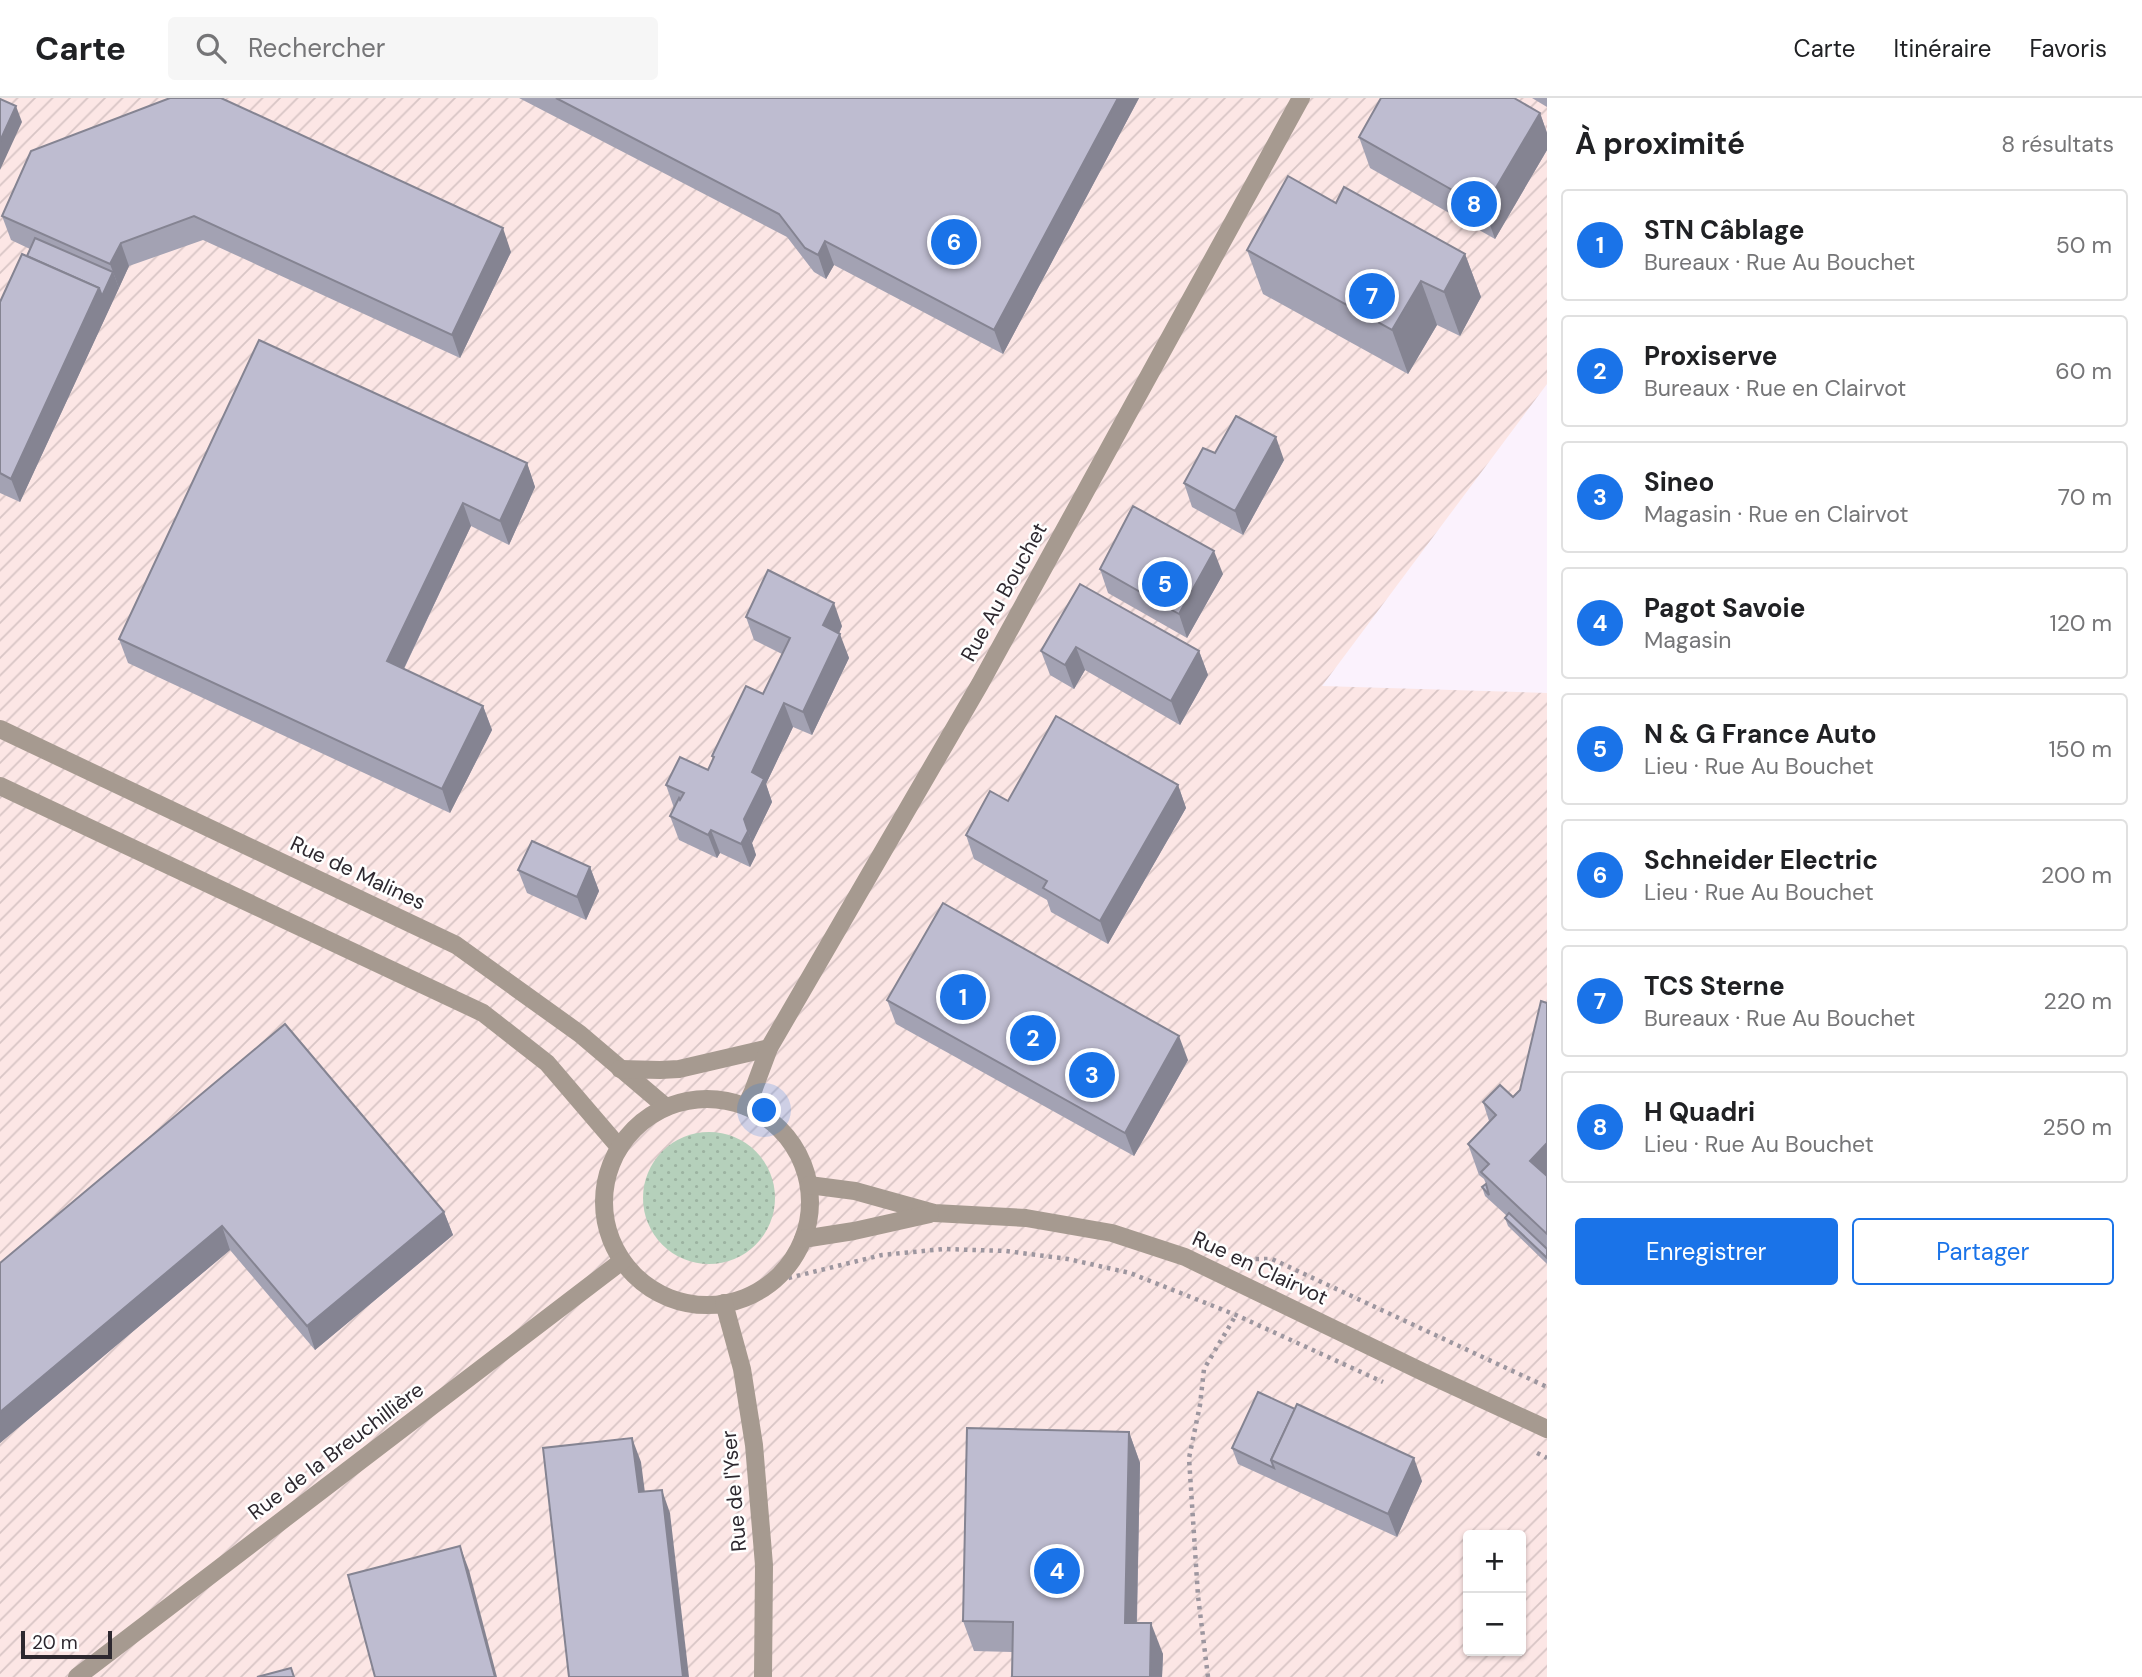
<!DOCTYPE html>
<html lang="fr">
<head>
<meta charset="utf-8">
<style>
  body { margin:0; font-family:"DM Sans",sans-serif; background:#f6f6f6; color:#202124 }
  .controls { position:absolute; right:21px; bottom:21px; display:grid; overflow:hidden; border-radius:7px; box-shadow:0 2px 5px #0004 }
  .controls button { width:63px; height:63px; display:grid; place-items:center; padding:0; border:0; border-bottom:2px solid #e0e0e0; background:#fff; color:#202124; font:35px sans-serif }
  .scale { position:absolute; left:21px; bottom:18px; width:91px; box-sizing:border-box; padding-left:7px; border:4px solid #2d282f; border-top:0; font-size:19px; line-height:24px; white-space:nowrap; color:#2d282f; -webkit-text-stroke:5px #fff; paint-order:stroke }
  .you { position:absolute; left:765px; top:1013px; width:24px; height:24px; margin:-18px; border:5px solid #fff; border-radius:50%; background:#1a73e8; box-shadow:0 0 0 10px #1a73e833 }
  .badge { display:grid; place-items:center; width:46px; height:46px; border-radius:50%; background:#1a73e8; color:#fff; font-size:23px; font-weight:700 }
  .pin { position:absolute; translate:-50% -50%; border:4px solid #fff; box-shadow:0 2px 7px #0006 }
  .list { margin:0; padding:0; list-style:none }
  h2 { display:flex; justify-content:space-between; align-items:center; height:91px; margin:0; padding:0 28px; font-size:30px }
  h2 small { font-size:23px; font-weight:400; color:#757577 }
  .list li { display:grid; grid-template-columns:46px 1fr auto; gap:21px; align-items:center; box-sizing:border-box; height:112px; margin:0 14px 14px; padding:0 14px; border:2px solid #e0e0e0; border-radius:7px }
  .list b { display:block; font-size:26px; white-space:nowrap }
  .list p { margin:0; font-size:23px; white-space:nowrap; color:#757577 }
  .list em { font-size:23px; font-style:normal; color:#757577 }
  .actions { display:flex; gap:14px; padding:21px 28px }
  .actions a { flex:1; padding:16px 0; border:2px solid #1a73e8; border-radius:7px; text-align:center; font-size:24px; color:#1a73e8 }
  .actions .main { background:#1a73e8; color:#fff }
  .icon { flex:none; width:38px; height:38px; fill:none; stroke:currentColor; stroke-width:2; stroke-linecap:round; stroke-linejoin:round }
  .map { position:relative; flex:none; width:1547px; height:1579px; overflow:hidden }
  header { display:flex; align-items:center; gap:42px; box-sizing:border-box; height:98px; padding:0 35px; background:#fff; border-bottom:2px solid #e0e0e0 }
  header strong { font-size:33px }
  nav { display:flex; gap:38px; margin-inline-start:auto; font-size:24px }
  .search { width:490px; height:63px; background:#f6f6f6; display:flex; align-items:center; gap:18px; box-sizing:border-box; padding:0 24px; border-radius:7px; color:#757577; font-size:26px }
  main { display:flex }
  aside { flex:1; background:#fff }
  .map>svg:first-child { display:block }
  .industrial { fill:url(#industrial-furrows); fill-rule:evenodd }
  .grass { fill:url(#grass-dots) }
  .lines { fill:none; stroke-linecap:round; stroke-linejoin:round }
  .path { stroke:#9d969f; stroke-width:4.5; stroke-dasharray:3.5 5; stroke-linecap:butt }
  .minor { stroke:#a69a90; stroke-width:18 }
  .wall { fill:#a3a2b3 }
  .shaded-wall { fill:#858492 }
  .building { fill:#bebcd0; stroke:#858492; stroke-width:2 }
  .labels { text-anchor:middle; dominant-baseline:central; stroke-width:5; stroke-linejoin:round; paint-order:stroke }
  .street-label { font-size:21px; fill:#2d282f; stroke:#fff }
</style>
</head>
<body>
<header>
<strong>Carte</strong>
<div class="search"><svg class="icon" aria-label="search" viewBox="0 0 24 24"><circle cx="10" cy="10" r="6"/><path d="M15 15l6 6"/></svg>Rechercher</div>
<nav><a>Carte</a><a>Itinéraire</a><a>Favoris</a></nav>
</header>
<main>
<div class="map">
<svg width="1547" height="1579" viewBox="0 0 1547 1579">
  <defs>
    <pattern id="industrial-furrows" width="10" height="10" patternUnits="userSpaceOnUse" patternTransform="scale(1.75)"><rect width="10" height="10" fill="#fce6e5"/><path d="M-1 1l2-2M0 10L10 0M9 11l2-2" fill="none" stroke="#d8c5c5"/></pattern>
    <pattern id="grass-dots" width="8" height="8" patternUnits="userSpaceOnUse" patternTransform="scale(1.75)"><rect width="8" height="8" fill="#b5d0bb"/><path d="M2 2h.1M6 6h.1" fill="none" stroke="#9cb3a1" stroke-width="1.8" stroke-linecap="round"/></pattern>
  </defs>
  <rect width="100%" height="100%" fill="#fbf2fd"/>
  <path class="industrial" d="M0,0H1547V286L1322,588L1547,595V1579H0ZM1468,1437H1521V1553H1468Z"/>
  <circle class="grass" cx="709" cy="1100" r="66"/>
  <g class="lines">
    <g class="path">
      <polyline points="1247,1161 1272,1161 1547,1289"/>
      <polyline points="772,1184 882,1157 944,1151 1006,1153 1068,1161 1130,1175 1236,1217 1383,1284"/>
      <polyline points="1537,1355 1547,1360"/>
      <polyline points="1208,1579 1198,1498 1189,1360 1200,1307 1204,1271 1236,1217"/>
    </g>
    <g class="minor">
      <polyline points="0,631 456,847 580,936 666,1009"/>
      <polyline points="0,688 483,915 547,965 619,1049"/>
      <polyline points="620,971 660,972 679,971 769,950"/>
      <circle cx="707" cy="1104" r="103"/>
      <polyline points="746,1008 753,993 769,950 980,586 1301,0"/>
      <polyline points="809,1087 855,1093 934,1115 1026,1120 1112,1135 1185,1159 1423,1274 1547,1331"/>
      <polyline points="803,1141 854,1133 930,1116"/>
      <polyline points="724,1205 742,1271 754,1347 764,1467 763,1579"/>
      <polyline points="77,1579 622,1163"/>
    </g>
  </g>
  <g class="wall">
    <polygon points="519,0 1139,0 1003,256 834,167 826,181 814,174 787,139"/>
    <polygon points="1532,0 1547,0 1547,9"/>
    <polygon points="1540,15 1547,35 1547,52 1495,141 1370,70 1359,39"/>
    <polygon points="31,53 511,154 460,260 203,142 129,168 20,404 0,395 0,204 30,151 11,142 2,118"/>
    <polygon points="1336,105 1465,156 1481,199 1460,238 1437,227 1408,276 1263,196 1247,152"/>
    <polygon points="1215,355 1284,362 1243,437 1192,409 1184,385"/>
    <polygon points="527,365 535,389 509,447 471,428 404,571 483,608 492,632 450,715 128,565 119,541"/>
    <polygon points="1100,471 1223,476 1187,540 1108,495"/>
    <polygon points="1080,486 1199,553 1208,577 1180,627 1085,572 1074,591 1050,577 1041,553"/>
    <polygon points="746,519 842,528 839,536 849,560 812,637 793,629 766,686 772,704 752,745 756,757 750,769 720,755 717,760 679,742 670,718 674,710 666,687 708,672 713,661 712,658 763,596 782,556 754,542"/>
    <polygon points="1178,687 1186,710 1108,846 1051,814 1047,802 974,761 966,737 1008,703"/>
    <polygon points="590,769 599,793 586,822 527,795 518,772"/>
    <polygon points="887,902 1188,962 1134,1058 896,926"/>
    <polygon points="1547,905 1547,1166 1508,1128 1505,1120 1507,1118 1485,1098 1482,1089 1486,1086 1484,1081 1479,1077 1468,1046 1489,1023 1483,1004 1513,999 1520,992"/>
    <polygon points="285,926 444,1114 453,1137 315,1252 230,1152 0,1345 0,1165"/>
    <polygon points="1129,1334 1140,1365 1137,1525 1163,1556 1162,1579 1012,1579 1012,1554 974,1553 963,1523"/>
    <polygon points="1232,1350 1422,1383 1397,1439 1238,1366"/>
  </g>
  <g class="shaded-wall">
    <polygon points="1118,0 1139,0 1003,256 994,232"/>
    <polygon points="16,8 22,24 0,72 0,43"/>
    <polygon points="1540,15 1547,35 1547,52 1495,141 1484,110"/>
    <polygon points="503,130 511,154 460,260 452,237"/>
    <polygon points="825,143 834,167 826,181 818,157"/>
    <polygon points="121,145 129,168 119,190 110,166"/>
    <polygon points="1465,156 1481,199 1460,238 1444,194"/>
    <polygon points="113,174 119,190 20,404 11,381 99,190"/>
    <polygon points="1421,183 1437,227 1408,276 1392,232"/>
    <polygon points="1276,339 1284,362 1243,437 1235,413"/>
    <polygon points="527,365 535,389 509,447 500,423"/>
    <polygon points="463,405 471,428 396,587 387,563"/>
    <polygon points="1214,453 1223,476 1187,540 1179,516"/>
    <polygon points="834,505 842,528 832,551 823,527"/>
    <polygon points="840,536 849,560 812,637 803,614"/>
    <polygon points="1076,549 1085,572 1074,591 1065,567"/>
    <polygon points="1199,553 1208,577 1180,627 1171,603"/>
    <polygon points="784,605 793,629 766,686 772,704 752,745 744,721 752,674"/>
    <polygon points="483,608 492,632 450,715 442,691"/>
    <polygon points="1178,687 1186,710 1108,846 1100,823"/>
    <polygon points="711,732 720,755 717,760 708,737"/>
    <polygon points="748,733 756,757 750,769 741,746"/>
    <polygon points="590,769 599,793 586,822 577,799"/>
    <polygon points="1179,938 1188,962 1134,1058 1125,1035"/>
    <polygon points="1547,1045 1547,1088 1530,1063"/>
    <polygon points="444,1114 453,1137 315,1252 307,1228"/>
    <polygon points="222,1128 230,1152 0,1345 0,1314"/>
    <polygon points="1129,1334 1140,1365 1136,1555 1125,1525"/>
    <polygon points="632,1340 641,1364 648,1418 639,1394"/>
    <polygon points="1414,1360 1422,1383 1397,1439 1388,1416"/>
    <polygon points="662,1392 670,1415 689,1579 683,1579"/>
    <polygon points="460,1448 469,1472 497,1579 495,1579"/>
    <polygon points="1151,1525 1163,1556 1162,1579 1150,1579"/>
  </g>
  <g class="building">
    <polygon points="170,0 221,0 503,130 452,237 194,118 121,145 110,166 2,118 31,53"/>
    <polygon points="556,0 1118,0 994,232 825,143 818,157 805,150 779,116"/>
    <polygon points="1381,0 1514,0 1540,15 1484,110 1359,39"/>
    <polygon points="0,1 16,8 0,43"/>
    <polygon points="1288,78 1336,105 1344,89 1465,156 1444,194 1421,183 1392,232 1247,152"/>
    <polygon points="35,140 113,174 102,198 99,190 27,158"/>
    <polygon points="22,156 99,190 11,381 0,375 0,204"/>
    <polygon points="259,242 527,365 500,423 463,405 387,563 483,608 442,691 119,541"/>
    <polygon points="1236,318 1276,339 1235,413 1184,385 1203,350 1215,355"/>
    <polygon points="1133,408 1214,453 1179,516 1100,471"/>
    <polygon points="768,472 834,505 823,527 840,536 803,614 784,605 752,674 764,681 744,721 748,733 741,746 711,732 708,737 670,718 679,700 680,702 684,695 666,687 680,659 708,672 714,659 712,658 746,588 763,596 790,540 746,519"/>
    <polygon points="1080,486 1199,553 1171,603 1076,549 1065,567 1041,553"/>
    <polygon points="1056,618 1178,687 1100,823 1043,790 1047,783 966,737 990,693 1008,703"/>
    <polygon points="532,743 590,769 577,799 518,772"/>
    <polygon points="943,805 1179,938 1125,1035 887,902"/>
    <polygon points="1541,903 1547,905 1547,1045 1530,1063 1547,1078 1547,1136 1481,1074 1489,1066 1468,1046 1496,1017 1483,1004 1500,987 1513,999 1520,992"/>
    <polygon points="285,926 444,1114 307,1228 222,1128 0,1314 0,1165"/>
    <polygon points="1486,1086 1489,1097 1482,1089"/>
    <polygon points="1509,1115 1547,1151 1547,1160 1505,1120"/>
    <polygon points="1258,1294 1295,1311 1271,1362 1274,1370 1232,1350"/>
    <polygon points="1297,1306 1414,1360 1388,1416 1271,1362"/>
    <polygon points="967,1330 1129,1334 1125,1525 1151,1525 1150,1579 1012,1579 1013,1524 963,1523"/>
    <polygon points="632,1340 639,1394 662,1392 683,1579 569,1579 543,1350"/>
    <polygon points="460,1448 495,1579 375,1579 348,1477"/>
    <polygon points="291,1570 294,1579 257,1579"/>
  </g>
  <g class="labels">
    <g class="street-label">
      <text transform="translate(1004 494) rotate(-61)">Rue Au Bouchet</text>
      <text transform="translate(358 775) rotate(25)">Rue de Malines</text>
      <text transform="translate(1260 1170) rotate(25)">Rue en Clairvot</text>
      <text transform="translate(336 1353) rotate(-37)">Rue de la Breuchillière</text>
      <text transform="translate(734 1393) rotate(-95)">Rue de l'Yser</text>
    </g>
  </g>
</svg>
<div class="controls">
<button>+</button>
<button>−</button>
</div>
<div class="scale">20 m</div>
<div class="you"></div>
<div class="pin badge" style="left:963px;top:899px">1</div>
<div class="pin badge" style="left:1033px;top:940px">2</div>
<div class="pin badge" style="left:1092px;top:977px">3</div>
<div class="pin badge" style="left:1057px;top:1473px">4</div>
<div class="pin badge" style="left:1165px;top:486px">5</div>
<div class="pin badge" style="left:954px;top:144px">6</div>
<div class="pin badge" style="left:1372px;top:198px">7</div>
<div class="pin badge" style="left:1474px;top:106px">8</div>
</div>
<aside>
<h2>À proximité<small>8 résultats</small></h2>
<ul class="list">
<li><span class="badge">1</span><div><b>STN Câblage</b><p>Bureaux · Rue Au Bouchet</p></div><em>50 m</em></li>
<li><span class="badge">2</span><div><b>Proxiserve</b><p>Bureaux · Rue en Clairvot</p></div><em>60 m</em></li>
<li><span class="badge">3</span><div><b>Sineo</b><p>Magasin · Rue en Clairvot</p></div><em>70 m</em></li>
<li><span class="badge">4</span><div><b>Pagot Savoie</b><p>Magasin</p></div><em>120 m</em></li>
<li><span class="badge">5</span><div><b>N &amp; G France Auto</b><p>Lieu · Rue Au Bouchet</p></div><em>150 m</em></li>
<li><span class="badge">6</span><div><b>Schneider Electric</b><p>Lieu · Rue Au Bouchet</p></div><em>200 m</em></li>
<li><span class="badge">7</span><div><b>TCS Sterne</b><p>Bureaux · Rue Au Bouchet</p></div><em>220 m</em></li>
<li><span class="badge">8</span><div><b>H Quadri</b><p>Lieu · Rue Au Bouchet</p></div><em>250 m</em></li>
</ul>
<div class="actions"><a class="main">Enregistrer</a><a>Partager</a></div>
</aside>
</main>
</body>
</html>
